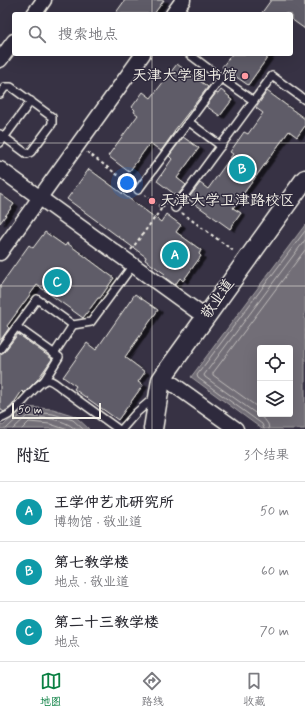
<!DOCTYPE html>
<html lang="zh">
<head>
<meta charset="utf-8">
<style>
  body { margin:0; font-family:Mynerve,"LXGW WenKai TC",sans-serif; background:#f2f2f3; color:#2b2b33 }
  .controls { position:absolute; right:12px; bottom:12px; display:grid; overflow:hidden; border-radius:4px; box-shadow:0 4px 16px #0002 }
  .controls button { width:36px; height:36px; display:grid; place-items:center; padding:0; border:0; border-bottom:1px solid #e1e1e2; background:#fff; color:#2b2b33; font:20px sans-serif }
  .scale { position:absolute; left:12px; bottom:10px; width:89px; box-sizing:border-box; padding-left:4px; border:2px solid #f4f1e8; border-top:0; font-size:11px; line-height:14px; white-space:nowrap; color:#f4f1e8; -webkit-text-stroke:3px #2f2a3d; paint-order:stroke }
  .you { position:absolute; left:127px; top:183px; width:14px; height:14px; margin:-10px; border:3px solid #fff; border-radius:50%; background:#1a73e8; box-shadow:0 0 0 6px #1a73e833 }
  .badge { display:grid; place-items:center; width:26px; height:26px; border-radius:50%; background:#0b8043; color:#fff; font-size:13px; font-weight:700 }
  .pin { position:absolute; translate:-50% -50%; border:2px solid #fff; box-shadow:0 1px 4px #0006 }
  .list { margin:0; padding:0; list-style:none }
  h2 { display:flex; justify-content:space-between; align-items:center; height:52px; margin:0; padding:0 16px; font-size:17px }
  h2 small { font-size:13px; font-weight:400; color:#7c7c81 }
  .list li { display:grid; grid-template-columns:26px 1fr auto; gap:12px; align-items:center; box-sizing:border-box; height:60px; padding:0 16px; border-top:1px solid #e1e1e2 }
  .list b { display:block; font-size:15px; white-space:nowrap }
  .list p { margin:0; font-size:13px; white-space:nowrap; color:#7c7c81 }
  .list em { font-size:13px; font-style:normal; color:#7c7c81 }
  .icon { flex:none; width:22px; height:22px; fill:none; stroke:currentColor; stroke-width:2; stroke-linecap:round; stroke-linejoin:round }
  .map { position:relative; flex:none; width:305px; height:429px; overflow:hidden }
  .search { position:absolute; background:#fff; box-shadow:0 4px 16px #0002; left:12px; right:12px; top:12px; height:44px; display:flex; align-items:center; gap:10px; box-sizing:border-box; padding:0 14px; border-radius:4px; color:#7c7c81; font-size:15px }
  .sheet { height:232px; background:#fff }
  nav { display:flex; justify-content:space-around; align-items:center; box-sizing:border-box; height:56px; border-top:1px solid #e1e1e2; background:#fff; font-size:11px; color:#7c7c81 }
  nav a { display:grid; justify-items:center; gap:2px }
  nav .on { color:#0b8043 }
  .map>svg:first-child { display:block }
  .water { fill:#726e77; stroke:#a6a2a4; fill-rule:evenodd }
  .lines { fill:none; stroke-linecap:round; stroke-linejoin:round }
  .shore { stroke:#c0bdbb; stroke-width:1 }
  .building { fill:#5f5c67; stroke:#f4f1e8; filter:url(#shadow) }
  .service-casing { stroke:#f4f1e8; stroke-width:10 }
  .minor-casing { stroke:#f4f1e8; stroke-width:17 }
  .tertiary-casing { stroke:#f4f1e8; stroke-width:21 }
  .path { stroke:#f4f1e8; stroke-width:2; stroke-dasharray:3 3; stroke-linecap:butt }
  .service { stroke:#2f2a3d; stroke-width:7 }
  .minor { stroke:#2f2a3d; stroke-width:14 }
  .tertiary { stroke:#2f2a3d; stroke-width:18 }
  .grid { fill:none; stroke:#f4f1e8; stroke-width:1; stroke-opacity:0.55 }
  .poi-dot { fill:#ff9aa2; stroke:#2f2a3d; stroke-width:1.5 }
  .labels { text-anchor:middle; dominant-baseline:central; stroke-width:3; stroke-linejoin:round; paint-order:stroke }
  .poi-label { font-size:15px; fill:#f4f1e8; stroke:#2f2a3d; text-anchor:end }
  .street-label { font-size:15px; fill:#f4f1e8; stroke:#2f2a3d }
</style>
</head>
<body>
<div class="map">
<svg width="305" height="429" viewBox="0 0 305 429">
  <defs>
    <filter id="shadow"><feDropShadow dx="4.5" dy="2.5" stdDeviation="0" flood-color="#0009"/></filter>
  </defs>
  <rect width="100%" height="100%" fill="#373244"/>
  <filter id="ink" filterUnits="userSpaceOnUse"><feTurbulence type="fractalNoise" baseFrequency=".025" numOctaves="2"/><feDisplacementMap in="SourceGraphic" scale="8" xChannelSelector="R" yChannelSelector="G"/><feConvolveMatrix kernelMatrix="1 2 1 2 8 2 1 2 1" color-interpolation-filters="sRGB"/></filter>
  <g filter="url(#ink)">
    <g class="water">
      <path d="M305,225V429H262L191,377ZM260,348H290V414H260Z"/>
      <polygon points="23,407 53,409 75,416 89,429 0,429 0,426 4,425"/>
    </g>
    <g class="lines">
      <g class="shore">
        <polyline points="260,409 213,375 213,373 305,250"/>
        <polyline points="6,429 25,411 53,414 73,420 83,429"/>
        <path d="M13,429L27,416C43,418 63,418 75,429"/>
        <polyline points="22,429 29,422 50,424 65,429"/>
        <polyline points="264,429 262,424 198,378 197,375 305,231"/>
        <polyline points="269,429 268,424 265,420 205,377 204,375 305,240"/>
      </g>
    </g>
    <g class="building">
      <polygon points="125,0 164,0 154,14 115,14"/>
      <polygon points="271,0 305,0 305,29 291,19 291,14 261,14"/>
      <polygon points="232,54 270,54 248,85 222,67"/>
      <polygon points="177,64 208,87 174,131 175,131 161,151 150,143 129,172 108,156 138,115 134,112 135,110 132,107 143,92 151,98"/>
      <polygon points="221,90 230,97 229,98 232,100 220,116 206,106 216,93 218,94"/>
      <polygon points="267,91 305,119 305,126 297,137 289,131 233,208 241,213 230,229 188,199 200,183 208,189 233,154 230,152 244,132 248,134 263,113 256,108"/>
      <polygon points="183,137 199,148 177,178 186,185 177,196 157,181 172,159 169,156"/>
      <polygon points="89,169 161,222 166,214 181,225 176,232 201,250 199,254 201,256 183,281 180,278 175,285 163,276 165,274 145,260 146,257 67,199"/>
      <polygon points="0,194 14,204 0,223"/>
      <polygon points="45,232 65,246 67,243 114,278 100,298 98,298 83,318 37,285 7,326 9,328 0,341 0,286 29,245 33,248"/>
      <polygon points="135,294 158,310 125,357 145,372 138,382 143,385 118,420 74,389 76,386 63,377 87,343 96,350"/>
      <polygon points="18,334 52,359 38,379 24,393 22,391 11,407 4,412 0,409 0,354 4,352"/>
    </g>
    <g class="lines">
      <g class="service-casing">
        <g id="service">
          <polyline points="221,78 254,101"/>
          <polyline points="0,94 5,87 11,87 52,117 52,124 31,152 27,154 0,134"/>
          <polyline points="189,122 221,146"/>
          <polyline points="0,143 31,101"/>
          <polyline points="138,190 221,78 189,54"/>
          <polyline points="175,208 272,76 305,100"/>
          <polyline points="17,327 59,357 44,381"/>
          <polyline points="0,349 37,299 73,325"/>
          <polyline points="54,354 73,325 91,322 133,265"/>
          <path d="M0,419C4,417 8,416 11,413C20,407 37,383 46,380C51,379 56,384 60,387L118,429"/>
          <polyline points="122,429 136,413 155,397"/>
        </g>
      </g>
      <g class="minor-casing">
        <g id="minor">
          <polyline points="34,14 44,0"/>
          <polyline points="173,14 183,0"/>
          <polyline points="0,60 14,41"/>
          <polyline points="0,169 205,317"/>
          <polyline points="0,253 143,54"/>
          <polyline points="163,377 236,429"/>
        </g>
      </g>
      <g class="tertiary-casing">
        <polyline id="tertiary" points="153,429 161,380 167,371 305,179"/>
      </g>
      <g class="path">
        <polyline points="87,152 131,185"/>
        <polyline points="162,208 167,202"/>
        <polyline points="182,213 235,252"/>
        <polyline points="131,250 162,208 145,195"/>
      </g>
      <use href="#service" class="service"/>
      <use href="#minor" class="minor"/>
      <use href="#tertiary" class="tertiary"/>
    </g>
  </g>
  <path class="grid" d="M152,0V14M152,54V429M0,143H305M0,286H305"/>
  <g class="poi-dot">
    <circle cx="245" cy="76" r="4"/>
    <circle cx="152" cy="201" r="4"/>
  </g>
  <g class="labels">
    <g class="poi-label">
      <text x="237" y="76">天津大学图书馆</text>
      <text x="160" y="201" text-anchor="start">天津大学卫津路校区</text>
    </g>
    <g class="street-label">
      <text transform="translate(218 299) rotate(-55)">敬业道</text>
    </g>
  </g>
</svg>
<div class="controls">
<button><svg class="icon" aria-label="locate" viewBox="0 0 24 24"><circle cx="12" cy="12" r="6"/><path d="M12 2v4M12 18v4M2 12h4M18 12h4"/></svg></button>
<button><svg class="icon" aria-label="layers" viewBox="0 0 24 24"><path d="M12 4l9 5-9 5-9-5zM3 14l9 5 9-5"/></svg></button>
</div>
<div class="scale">50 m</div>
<div class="you"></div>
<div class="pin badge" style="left:175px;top:255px;background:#0f9aa8">A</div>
<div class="pin badge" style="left:242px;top:169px;background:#0f9aa8">B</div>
<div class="pin badge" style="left:57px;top:282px;background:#0f9aa8">C</div>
<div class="search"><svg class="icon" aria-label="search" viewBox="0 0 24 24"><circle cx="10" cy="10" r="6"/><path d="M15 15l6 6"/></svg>搜索地点</div>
</div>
<section class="sheet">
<h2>附近<small>3个结果</small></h2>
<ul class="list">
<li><span class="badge" style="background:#0f9aa8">A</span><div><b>王学仲艺术研究所</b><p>博物馆 · 敬业道</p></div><em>50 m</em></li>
<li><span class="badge" style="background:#0f9aa8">B</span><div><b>第七教学楼</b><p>地点 · 敬业道</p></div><em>60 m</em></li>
<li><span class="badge" style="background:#0f9aa8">C</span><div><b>第二十三教学楼</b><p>地点</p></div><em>70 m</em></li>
</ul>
</section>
<nav>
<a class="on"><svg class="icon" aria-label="map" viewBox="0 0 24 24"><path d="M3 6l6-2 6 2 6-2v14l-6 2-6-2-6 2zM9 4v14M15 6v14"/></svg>地图</a>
<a><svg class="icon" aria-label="directions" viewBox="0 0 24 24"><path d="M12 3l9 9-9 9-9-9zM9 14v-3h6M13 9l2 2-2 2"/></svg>路线</a>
<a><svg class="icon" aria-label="saved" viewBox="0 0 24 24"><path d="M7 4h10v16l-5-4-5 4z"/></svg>收藏</a>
</nav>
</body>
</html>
